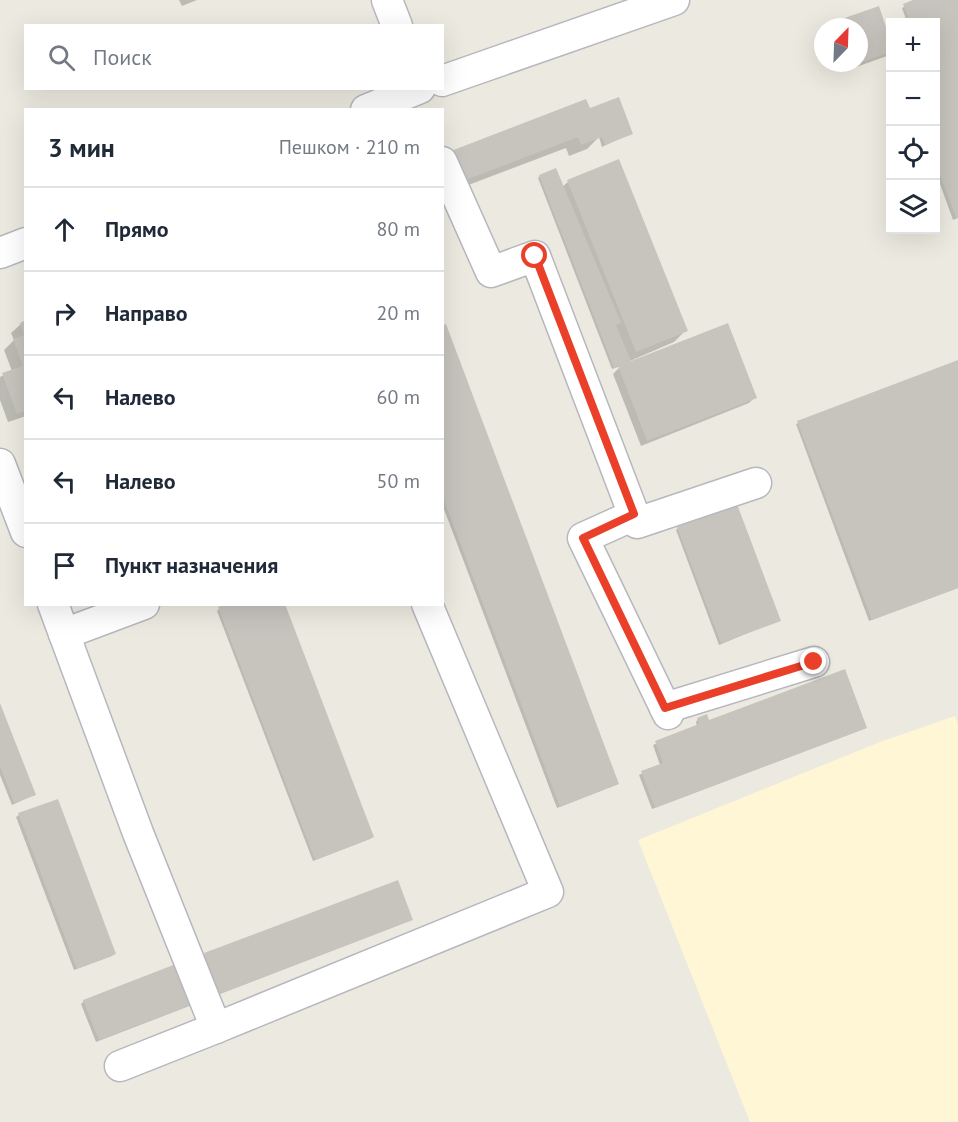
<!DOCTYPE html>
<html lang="ru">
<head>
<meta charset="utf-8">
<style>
  body { margin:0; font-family:"PT Sans",sans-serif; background:#f2f2f3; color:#1f2937 }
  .controls { position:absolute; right:18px; top:18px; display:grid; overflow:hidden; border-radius:0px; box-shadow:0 6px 24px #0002 }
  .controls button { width:54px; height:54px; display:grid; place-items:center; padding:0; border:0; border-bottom:2px solid #e0e1e3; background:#fff; color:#1f2937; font:30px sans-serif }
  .compass { position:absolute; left:814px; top:18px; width:54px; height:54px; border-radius:50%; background:#fff; box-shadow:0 6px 24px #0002; rotate:23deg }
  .stop { position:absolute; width:18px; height:18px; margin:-14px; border:4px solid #ea4029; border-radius:50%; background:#fff }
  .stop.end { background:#ea4029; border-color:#fff; box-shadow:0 2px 6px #0008 }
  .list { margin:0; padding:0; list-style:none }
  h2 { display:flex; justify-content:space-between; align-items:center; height:78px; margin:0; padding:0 24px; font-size:26px }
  h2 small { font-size:20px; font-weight:400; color:#747a83 }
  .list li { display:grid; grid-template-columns:39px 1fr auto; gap:18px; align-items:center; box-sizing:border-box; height:84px; padding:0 24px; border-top:2px solid #e0e1e3 }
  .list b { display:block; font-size:22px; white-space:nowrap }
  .list em { font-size:20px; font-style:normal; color:#747a83 }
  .icon { flex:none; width:33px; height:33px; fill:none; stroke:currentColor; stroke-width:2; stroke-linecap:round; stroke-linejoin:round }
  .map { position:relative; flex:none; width:958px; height:1122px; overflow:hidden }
  .search { position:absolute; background:#fff; box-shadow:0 6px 24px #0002; left:24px; top:24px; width:420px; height:66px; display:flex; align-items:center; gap:15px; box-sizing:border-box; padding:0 21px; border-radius:0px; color:#747a83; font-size:22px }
  .panel { position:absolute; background:#fff; box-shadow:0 6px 24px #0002; left:24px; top:108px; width:420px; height:498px; border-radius:0px }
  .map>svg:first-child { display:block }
  .commercial { fill:#fef6d4 }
  .shadow { fill:#0003 }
  .building { fill:#c7c4be }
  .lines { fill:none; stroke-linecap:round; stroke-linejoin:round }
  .minor-casing { stroke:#b6b8be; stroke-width:33 }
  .minor { stroke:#fff; stroke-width:30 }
  .route { stroke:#ea4029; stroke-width:8 }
</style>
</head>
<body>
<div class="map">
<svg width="958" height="1122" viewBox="0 0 958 1122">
  <rect width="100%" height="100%" fill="#eceae0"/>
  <polygon class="commercial" points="955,716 958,724 958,1122 750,1122 638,840 880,742"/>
  <g class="shadow">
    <polygon points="179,0 197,0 182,6"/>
    <polygon points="917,0 958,0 958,218 953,220 936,173 936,22 907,22 902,8"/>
    <polygon points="878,8 890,43 890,52 887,56 842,72 839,63 859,63 859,27 830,27 834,23"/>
    <polygon points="589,111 631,133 602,147 599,137 587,149 569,156 566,148 450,192 442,173"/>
    <polygon points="618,161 686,330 674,342 630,361 755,397 749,403 641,446 613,374 621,366 612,369 538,178 540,176 562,187 568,182"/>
    <polygon points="26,322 26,416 8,422 0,400 0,377 12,371 4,350 14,340 11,333 21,324"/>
    <polygon points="442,326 618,784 557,808 442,504"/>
    <polygon points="958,362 958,588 869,621 796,424"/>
    <polygon points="678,528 779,620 719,645 676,530"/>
    <polygon points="219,609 373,837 370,839 313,861 217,611"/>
    <polygon points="0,707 34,795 12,805 0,775"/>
    <polygon points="698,719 709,722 866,728 652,809 639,775 660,765 653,745 697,727 696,722"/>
    <polygon points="19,815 114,954 112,956 74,970 16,817"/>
    <polygon points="411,920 217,995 202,957 205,955"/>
    <polygon points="84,1001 192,1005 96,1042 81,1004"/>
  </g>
  <g class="building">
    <polygon points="913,0 958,0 958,217 956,218 936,164 936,22 910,22 903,4"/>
    <polygon points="879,6 890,39 890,52 859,63 859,27 835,27 833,22"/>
    <polygon points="619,97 633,134 605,145 602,137 581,145 578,137 463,181 451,151 586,99 590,108"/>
    <polygon points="619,159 688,331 636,352 567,180"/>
    <polygon points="556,168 621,323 616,325 631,361 728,323 757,398 647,441 618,366 614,368 539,175"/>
    <polygon points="26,320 26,411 17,414 2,373 23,366 13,339 24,335 20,323"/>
    <polygon points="446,324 619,784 560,807 442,495 442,325"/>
    <polygon points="958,360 958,588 872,620 797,421"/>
    <polygon points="737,504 781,621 721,643 677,527"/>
    <polygon points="226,604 285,604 374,837 315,860 218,607"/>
    <polygon points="845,669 867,728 655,808 641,771 663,763 655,741 699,724 697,718 707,714 709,720"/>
    <polygon points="0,703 36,795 14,803 0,766"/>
    <polygon points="58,799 116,954 77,969 18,813"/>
    <polygon points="398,880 413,920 220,994 204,953"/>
    <polygon points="181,962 196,1003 99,1040 83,1000"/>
  </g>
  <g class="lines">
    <g class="minor-casing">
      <g id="minor">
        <polyline points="387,0 397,26"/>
        <polyline points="442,81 674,0"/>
        <polyline points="366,110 420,88"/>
        <polyline points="442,162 491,272 535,256 637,523 756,483"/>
        <polyline points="0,253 26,243"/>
        <polyline points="0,464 26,532"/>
        <polyline points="634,515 583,538 668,714"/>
        <polyline points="53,604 138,833 216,1028"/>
        <polyline points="64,634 144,604"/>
        <polyline points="665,708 814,662"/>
        <polyline points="120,1066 216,1028 548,892 427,604"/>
      </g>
    </g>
    <use href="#minor" class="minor"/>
  </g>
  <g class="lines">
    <polyline class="route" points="535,256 634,514 583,538 665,708 814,662"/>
  </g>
</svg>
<div class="controls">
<button>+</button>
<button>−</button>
<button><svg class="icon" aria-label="locate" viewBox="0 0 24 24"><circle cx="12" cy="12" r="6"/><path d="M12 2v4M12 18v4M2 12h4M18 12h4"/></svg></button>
<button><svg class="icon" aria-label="layers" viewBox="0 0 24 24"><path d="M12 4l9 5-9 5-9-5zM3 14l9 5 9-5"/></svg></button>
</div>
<svg class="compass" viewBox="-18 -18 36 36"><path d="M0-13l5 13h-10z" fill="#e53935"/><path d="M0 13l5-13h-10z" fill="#747a83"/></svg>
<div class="stop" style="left:535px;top:256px"></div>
<div class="stop end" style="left:814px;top:662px"></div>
<div class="search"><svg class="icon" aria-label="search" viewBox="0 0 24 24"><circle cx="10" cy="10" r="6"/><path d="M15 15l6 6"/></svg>Поиск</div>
<section class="panel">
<h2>3 мин<small>Пешком · 210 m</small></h2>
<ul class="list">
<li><svg class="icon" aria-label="ahead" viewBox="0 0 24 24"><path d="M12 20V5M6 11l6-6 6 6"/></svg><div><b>Прямо</b></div><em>80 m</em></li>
<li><svg class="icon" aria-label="right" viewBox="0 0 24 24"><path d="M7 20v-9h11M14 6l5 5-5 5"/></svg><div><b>Направо</b></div><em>20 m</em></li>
<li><svg class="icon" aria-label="left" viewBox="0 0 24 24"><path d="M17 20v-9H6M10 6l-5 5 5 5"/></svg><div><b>Налево</b></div><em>60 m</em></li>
<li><svg class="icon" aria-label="left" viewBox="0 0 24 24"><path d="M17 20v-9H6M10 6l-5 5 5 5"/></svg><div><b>Налево</b></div><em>50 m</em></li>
<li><svg class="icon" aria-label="arrive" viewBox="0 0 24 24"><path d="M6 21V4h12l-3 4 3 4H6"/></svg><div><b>Пункт назначения</b></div></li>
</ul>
</section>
</div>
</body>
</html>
